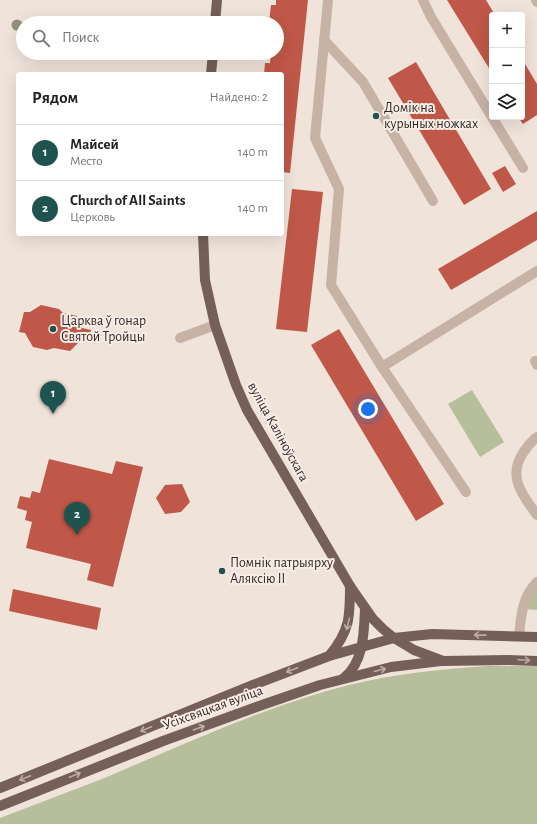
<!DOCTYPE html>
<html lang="ru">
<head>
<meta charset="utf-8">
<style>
  body { margin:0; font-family:"Alegreya Sans",sans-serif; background:#f6f6f6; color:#222 }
  .controls { position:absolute; right:12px; top:12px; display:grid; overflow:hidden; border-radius:4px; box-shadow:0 4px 16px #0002 }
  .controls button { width:36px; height:36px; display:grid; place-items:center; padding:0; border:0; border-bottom:1px solid #e0e0e0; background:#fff; color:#222; font:20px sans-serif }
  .you { position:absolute; left:368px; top:409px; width:14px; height:14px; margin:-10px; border:3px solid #fff; border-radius:50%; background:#1a73e8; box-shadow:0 0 0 6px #1a73e833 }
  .badge { display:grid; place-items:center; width:26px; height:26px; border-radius:50%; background:#1f5350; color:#fff; font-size:13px; font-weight:700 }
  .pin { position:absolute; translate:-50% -33px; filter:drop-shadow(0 1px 2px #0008) }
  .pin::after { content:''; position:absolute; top:21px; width:14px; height:12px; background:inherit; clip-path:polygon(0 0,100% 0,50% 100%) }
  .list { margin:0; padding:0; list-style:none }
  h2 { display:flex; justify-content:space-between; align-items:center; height:52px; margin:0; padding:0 16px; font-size:17px }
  h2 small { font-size:13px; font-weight:400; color:#767676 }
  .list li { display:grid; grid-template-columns:26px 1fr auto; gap:12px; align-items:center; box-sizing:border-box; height:56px; padding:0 16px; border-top:1px solid #e0e0e0 }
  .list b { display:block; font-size:15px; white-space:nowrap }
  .list p { margin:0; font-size:13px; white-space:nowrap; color:#767676 }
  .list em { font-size:13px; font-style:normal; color:#767676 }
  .icon { flex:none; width:22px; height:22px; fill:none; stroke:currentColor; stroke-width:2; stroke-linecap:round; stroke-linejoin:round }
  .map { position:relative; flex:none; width:537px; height:824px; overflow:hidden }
  .search { position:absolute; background:#fff; box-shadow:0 4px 16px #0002; left:16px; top:16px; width:268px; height:44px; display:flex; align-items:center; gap:10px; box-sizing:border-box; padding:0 14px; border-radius:22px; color:#767676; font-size:15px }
  .panel { position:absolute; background:#fff; box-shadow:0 4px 16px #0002; left:16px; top:72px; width:268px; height:164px; border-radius:4px }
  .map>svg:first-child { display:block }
  .green { fill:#b6be9b }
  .building { fill:#bf5848 }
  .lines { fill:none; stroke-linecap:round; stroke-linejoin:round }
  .minor { stroke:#c7b2a6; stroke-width:10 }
  .major { stroke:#755f59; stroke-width:10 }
  .tree { fill:#93927a }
  .oneway { stroke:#bdada7 }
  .poi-dot { fill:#1f5350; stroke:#f8ede6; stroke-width:1.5 }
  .labels { text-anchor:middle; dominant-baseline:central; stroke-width:4; stroke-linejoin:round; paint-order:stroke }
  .poi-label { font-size:14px; fill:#342927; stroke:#f8ede6; text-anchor:start }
  .street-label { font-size:14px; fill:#342927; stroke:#f8ede6 }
</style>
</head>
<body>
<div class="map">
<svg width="537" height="824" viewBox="0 0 537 824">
  <rect width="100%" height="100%" fill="#f0e3da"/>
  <g class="green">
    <polygon points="472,390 504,442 480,457 448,404"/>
    <polygon points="537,582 537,610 522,609"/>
    <path d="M487,666H537V824H0V818C34,805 68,792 102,779C183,745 263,707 349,685C394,674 441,669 487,666Z"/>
  </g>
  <g class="building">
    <polygon points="276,0 308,0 290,173 282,172 282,74 264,74 265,63 270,63 271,53 277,53 277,23 269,23 271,5 276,5"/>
    <polygon points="447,0 486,0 495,15 492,15 492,73"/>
    <polygon points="522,59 537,84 537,115 523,124 518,117 522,117"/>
    <polygon points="416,62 491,189 464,205 388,78"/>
    <polygon points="505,166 516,184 503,192 492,173"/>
    <polygon points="292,189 323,192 307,332 276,329"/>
    <polygon points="537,211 537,240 451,290 438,269"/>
    <polygon points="41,305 59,309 63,313 77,316 82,328 91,330 88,342 79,342 70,351 54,348 47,350 33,347 25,333 19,332 24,312 30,312"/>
    <polygon points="339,329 444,504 416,521 311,345"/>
    <polygon points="49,459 112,474 116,461 143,467 113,587 87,580 91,564 26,548 32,522 25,520 27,511 17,508 20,496 30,498 32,491 40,493"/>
    <polygon points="182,484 190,502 181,512 165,514 156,498 165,485"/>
    <polygon points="13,589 101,608 97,630 9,611"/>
  </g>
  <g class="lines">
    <g class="minor">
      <polyline points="328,0 315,138 339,189 331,285 382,367 466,492"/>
      <polyline points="423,0 431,17 523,168"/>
      <polyline points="536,0 537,2"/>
      <polyline points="324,40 363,82 433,201"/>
      <polyline points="180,338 215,325"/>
      <polyline points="535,361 537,365"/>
      <polyline points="382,367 537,271"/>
      <path d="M537,437C530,442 527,447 523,453C507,477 523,496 537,515"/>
      <path d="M519,636C521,616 522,597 537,582"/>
    </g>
    <g class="major">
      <polyline points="215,23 217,0"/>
      <polyline points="211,74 213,53"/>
      <polyline points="203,234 205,280 215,325 236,385 247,410 350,586 373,619 383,629 394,638 414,650 443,661 508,660 537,661"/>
      <path d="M329,656C350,631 350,617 350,586"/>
      <path d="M344,678C364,662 364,632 365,608"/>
      <polyline points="0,788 253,685 329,656 394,638 432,634 537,637"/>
      <polyline points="0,806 163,741 262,705 320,685 391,667 441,661"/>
    </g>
  </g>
  <circle class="tree" cx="17" cy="25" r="5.5"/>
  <defs><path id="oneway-shaft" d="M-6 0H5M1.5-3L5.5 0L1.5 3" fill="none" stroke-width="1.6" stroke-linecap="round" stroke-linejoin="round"/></defs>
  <g class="oneway">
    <use href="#oneway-shaft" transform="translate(348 624) rotate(104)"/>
    <use href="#oneway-shaft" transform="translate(480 635) rotate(-179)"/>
    <use href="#oneway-shaft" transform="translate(524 660) rotate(3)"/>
    <use href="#oneway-shaft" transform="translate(292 670) rotate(159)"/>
    <use href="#oneway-shaft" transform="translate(380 670) rotate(-14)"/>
    <use href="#oneway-shaft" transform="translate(199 728) rotate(-20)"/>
    <use href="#oneway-shaft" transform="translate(146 729) rotate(158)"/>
    <use href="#oneway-shaft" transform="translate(75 775) rotate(-22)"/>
    <use href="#oneway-shaft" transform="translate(25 778) rotate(158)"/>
  </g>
  <g class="poi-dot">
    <circle cx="376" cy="116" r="4"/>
    <circle cx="53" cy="329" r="4"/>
    <circle cx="222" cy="571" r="4"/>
  </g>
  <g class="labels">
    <g class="poi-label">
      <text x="384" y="108">Домік на<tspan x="384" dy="16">курыных ножках</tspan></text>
      <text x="61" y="321">Царква ў гонар<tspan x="61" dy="16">Святой Тройцы</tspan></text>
      <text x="230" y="563">Помнік патрыярху<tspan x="230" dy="16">Аляксію II</tspan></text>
    </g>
    <g class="street-label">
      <text transform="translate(278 432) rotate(61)">вуліца Каліноўскага</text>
      <text transform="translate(213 708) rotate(-20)">Усіхсвяцкая вуліца</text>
    </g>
  </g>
</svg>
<div class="controls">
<button>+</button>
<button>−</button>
<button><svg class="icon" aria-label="layers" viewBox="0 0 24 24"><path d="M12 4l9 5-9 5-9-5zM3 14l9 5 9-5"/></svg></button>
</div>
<div class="you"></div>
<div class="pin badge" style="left:53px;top:414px">1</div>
<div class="pin badge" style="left:77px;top:535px">2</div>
<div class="search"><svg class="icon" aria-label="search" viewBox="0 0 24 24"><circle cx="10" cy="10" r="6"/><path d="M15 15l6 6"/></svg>Поиск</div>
<section class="panel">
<h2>Рядом<small>Найдено: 2</small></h2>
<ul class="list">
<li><span class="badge">1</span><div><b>Майсей</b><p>Место</p></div><em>140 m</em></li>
<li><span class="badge">2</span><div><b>Church of All Saints</b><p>Церковь</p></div><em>140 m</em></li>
</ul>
</section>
</div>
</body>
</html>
